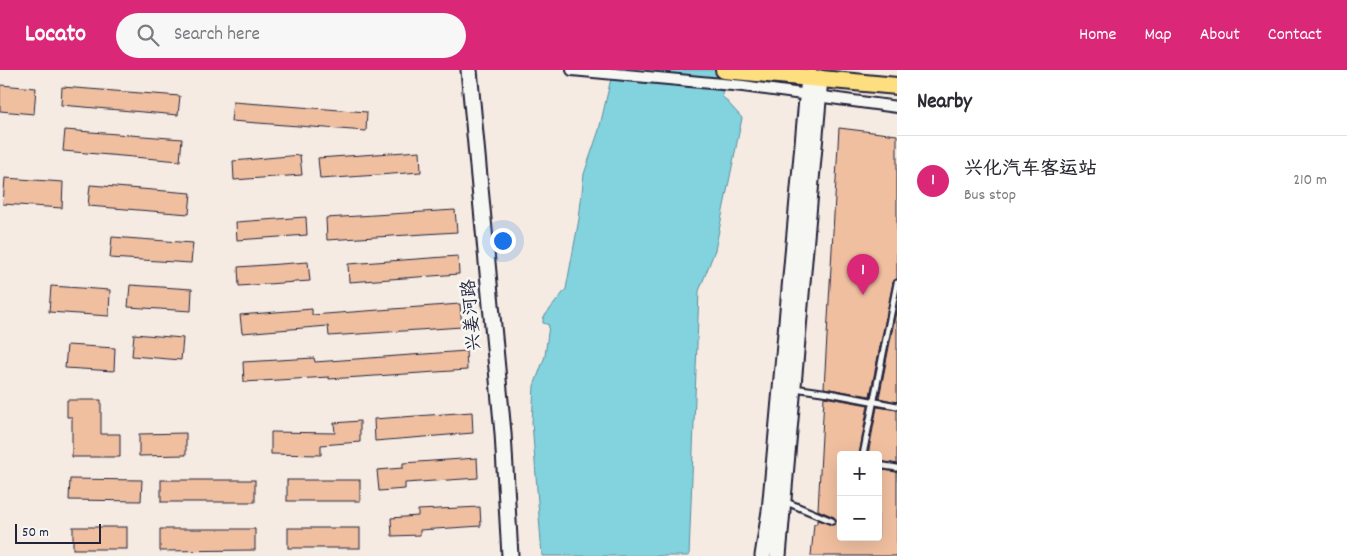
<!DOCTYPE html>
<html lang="en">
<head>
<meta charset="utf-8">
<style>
  body { margin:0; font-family:Dekko,"LXGW WenKai TC",sans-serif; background:#f7f7f7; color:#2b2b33 }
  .controls { position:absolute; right:15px; bottom:15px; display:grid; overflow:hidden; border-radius:5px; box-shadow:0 5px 20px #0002 }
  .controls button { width:45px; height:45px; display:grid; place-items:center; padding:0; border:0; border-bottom:1px solid #e1e1e2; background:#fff; color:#2b2b33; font:25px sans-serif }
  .scale { position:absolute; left:15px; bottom:12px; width:86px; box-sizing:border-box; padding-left:5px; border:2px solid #22223b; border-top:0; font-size:14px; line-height:18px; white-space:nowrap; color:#22223b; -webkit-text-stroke:4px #f6f6f2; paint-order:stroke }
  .you { position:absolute; left:502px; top:170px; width:18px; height:18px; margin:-12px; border:4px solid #fff; border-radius:50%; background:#1a73e8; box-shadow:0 0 0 8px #1a73e833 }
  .badge { display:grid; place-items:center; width:32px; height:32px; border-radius:50%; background:#db2777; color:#fff; font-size:16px; font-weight:700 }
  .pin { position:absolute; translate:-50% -41px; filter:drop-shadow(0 1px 2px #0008) }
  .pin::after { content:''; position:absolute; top:26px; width:18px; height:15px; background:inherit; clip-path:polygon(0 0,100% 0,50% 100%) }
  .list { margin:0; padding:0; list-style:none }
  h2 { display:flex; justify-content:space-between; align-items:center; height:65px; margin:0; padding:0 20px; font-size:21px }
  h2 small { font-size:16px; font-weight:400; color:#7c7c81 }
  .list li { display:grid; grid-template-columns:32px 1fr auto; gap:15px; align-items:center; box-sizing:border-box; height:90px; padding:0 20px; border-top:1px solid #e1e1e2 }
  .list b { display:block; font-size:19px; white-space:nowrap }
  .list p { margin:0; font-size:16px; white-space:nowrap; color:#7c7c81 }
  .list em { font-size:16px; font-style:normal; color:#7c7c81 }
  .icon { flex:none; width:28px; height:28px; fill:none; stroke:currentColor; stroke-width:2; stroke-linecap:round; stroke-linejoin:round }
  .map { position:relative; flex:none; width:897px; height:486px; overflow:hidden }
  header { display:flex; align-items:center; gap:30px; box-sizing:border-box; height:70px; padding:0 25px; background:#db2777; color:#fff }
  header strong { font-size:24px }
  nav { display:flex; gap:28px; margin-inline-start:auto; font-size:18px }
  .search { width:350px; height:45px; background:#f7f7f7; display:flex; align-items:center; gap:12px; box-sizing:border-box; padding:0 18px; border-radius:28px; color:#7c7c81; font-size:19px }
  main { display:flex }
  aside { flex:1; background:#fff }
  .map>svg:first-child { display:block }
  .water { fill:#83d3df; stroke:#5c8c9d }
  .building { fill:#f0bfa0; stroke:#22223b }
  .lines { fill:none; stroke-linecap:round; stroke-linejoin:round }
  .lane-casing { stroke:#22223b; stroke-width:9 }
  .street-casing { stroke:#22223b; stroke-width:14 }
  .secondary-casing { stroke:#22223b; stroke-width:19 }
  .primary-casing { stroke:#22223b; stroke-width:20 }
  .lane { stroke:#f6f6f2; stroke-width:5 }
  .street { stroke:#f6f6f2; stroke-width:10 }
  .secondary { stroke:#f6f6f2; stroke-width:15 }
  .primary { stroke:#fedf80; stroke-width:16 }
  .labels { text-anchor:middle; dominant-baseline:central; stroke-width:5; stroke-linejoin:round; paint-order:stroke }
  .street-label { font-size:18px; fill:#22223b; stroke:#f6f6f2 }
</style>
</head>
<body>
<header>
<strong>Locato</strong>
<div class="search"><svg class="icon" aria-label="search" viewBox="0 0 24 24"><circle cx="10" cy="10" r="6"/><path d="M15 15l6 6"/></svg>Search here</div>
<nav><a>Home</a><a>Map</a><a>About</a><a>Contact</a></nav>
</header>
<main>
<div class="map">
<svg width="897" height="486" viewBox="0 0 897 486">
  <rect width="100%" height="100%" fill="#f5ebe2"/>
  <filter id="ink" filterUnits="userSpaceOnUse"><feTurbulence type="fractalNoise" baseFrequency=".02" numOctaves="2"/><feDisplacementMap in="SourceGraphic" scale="10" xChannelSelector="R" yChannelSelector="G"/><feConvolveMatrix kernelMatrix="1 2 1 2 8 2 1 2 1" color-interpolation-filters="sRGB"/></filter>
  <g filter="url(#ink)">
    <polygon class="water" points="613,0 724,0 722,26 742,48 715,180 699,221 689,486 542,486 532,352 534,316 545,286 549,255 543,253 543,248 566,219 579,149 584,104 599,60"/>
    <g class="building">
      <polygon points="0,15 36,18 34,44 0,41"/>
      <polygon points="62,17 180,26 178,45 61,35"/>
      <polygon points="233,32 367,42 366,61 231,51"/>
      <polygon points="839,58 897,65 897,209 893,212 870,326 824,318"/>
      <polygon points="65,60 182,69 180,91 63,81"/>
      <polygon points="420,81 421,102 320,109 318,88"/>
      <polygon points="300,85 302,105 234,110 233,91"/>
      <polygon points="5,108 63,112 62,138 3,134"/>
      <polygon points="90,115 191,123 189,144 88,136"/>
      <polygon points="455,140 457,162 327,170 326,148"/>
      <polygon points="306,147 307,165 237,170 236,152"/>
      <polygon points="112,167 193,173 191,193 110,188"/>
      <polygon points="458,186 459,204 349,212 348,194"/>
      <polygon points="308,192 310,211 239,216 238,197"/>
      <polygon points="130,215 192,219 191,241 128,237"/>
      <polygon points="51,216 110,220 109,246 49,242"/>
      <polygon points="460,234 462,257 329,266 328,256 242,263 240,245 312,239 312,245"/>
      <polygon points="897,236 897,332 879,328"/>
      <polygon points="134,264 183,268 181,290 132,286"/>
      <polygon points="67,275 115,278 114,301 65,298"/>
      <polygon points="466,281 467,300 329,309 329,307 244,312 243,292 314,288 315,292"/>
      <polygon points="824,327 868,335 859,385 841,385 841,467 878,467 878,399 897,402 897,486 811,486 814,454 817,454 817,450 832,455 835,454 836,451 834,447 818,440"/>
      <polygon points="67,330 101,330 101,364 120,364 120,387 72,387 72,347 67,347"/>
      <polygon points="877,337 897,340 897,394 878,391 878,385 868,385"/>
      <polygon points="472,342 473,363 375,371 374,349"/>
      <polygon points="360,351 360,372 321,375 321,385 271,384 271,362 335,363 334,353"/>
      <polygon points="186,363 186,385 139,386 139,364"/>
      <polygon points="477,388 478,408 405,413 405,419 379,421 377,400 403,398 403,393"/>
      <polygon points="70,409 142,410 141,431 69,430"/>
      <rect x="161" y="410" width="94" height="22"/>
      <rect x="287" y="410" width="73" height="21"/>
      <polygon points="480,437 481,456 420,460 420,465 392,466 391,448 418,446 418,440"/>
      <rect x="73" y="457" width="54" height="22"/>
      <rect x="288" y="458" width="72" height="20"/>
      <polygon points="160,459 255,459 255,480 160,481"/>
    </g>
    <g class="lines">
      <g class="lane-casing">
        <g id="lane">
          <polyline points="794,318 829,323 897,336"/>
          <polyline points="863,385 897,213"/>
          <polyline points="878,395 897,398"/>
          <polyline points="784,431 832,451"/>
        </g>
      </g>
      <g class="street-casing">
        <polyline id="street" points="572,0 743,16 897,37"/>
      </g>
      <g class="secondary-casing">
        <g id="secondary">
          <polyline points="469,0 503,363 510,486"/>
          <polyline points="763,486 770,441 809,7"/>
          <polyline points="778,486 820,8"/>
        </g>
      </g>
      <g class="primary-casing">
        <polyline id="primary" points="724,0 897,16"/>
      </g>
      <use href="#lane" class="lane"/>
      <use href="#street" class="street"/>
      <use href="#secondary" class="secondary"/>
      <use href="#primary" class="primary"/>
    </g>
  </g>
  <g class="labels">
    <g class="street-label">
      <text transform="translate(473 245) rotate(-95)">兴姜河路</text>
    </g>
  </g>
</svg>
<div class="controls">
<button>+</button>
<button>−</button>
</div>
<div class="scale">50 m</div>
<div class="you"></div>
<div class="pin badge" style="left:863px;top:225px">1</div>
</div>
<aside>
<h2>Nearby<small></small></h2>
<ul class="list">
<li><span class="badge">1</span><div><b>兴化汽车客运站</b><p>Bus stop</p></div><em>210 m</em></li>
</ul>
</aside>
</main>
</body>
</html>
